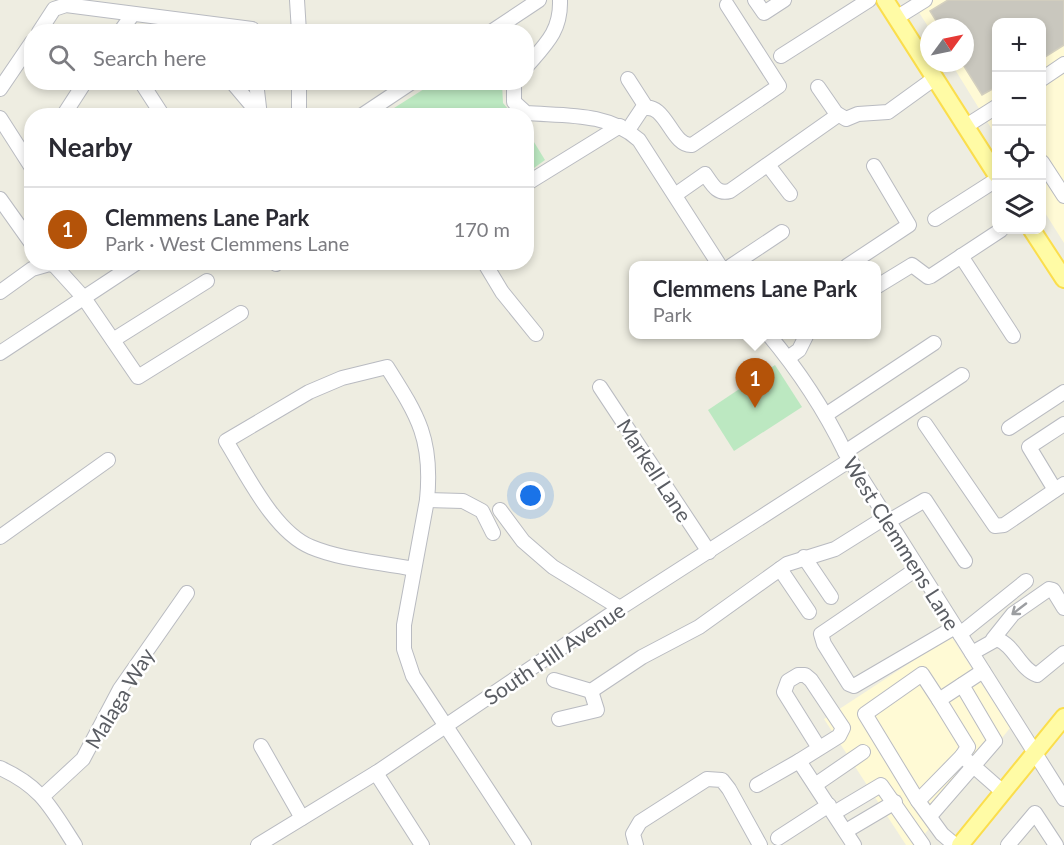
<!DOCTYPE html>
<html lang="en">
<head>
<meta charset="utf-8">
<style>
  body { margin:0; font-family:Lato,sans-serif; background:#f7f7f7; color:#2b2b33 }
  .controls { position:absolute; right:18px; top:18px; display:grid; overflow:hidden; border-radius:12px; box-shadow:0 3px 9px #0003 }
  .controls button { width:54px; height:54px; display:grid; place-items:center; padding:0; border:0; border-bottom:2px solid #e1e1e2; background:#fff; color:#2b2b33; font:30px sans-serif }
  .compass { position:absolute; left:920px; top:18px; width:54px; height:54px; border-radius:50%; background:#fff; box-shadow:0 3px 9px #0003; rotate:57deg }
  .you { position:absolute; left:531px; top:496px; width:21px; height:21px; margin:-15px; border:4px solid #fff; border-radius:50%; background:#1a73e8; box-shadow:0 0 0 9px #1a73e833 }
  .badge { display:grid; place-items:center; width:39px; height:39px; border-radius:50%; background:#b45309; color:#fff; font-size:20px; font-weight:700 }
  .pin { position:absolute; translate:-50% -50px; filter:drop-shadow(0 2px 3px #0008) }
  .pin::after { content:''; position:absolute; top:32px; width:21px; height:18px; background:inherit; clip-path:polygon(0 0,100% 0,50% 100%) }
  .popup { position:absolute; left:629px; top:261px; width:252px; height:78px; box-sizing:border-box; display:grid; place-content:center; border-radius:12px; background:#fff; filter:drop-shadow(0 2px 4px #0005); font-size:20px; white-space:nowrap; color:#7c7c81 }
  .popup b { font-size:22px; color:#2b2b33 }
  .popup::after { content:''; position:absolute; left:50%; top:100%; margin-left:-12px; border:12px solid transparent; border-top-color:#fff }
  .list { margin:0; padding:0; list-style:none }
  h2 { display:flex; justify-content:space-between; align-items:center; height:78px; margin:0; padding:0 24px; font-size:26px }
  h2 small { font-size:20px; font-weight:400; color:#7c7c81 }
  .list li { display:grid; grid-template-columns:39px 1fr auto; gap:18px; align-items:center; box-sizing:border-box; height:84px; padding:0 24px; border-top:2px solid #e1e1e2 }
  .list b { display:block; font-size:22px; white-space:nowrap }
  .list p { margin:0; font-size:20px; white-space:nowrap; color:#7c7c81 }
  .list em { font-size:20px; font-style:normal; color:#7c7c81 }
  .icon { flex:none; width:33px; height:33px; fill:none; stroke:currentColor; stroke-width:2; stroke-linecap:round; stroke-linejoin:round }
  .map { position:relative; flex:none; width:1064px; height:845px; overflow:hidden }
  .search { position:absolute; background:#fff; box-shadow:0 3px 9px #0003; left:24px; top:24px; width:510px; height:66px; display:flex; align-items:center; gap:15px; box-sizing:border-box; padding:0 21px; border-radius:24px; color:#7c7c81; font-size:22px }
  .panel { position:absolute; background:#fff; box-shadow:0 3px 9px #0003; left:24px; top:108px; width:510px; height:162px; border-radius:24px }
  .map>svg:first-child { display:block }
  .commercial { fill:#fffad5 }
  .green { fill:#bce8c1 }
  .building { fill:#c9c7be; stroke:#d3cfbf; stroke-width:1.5 }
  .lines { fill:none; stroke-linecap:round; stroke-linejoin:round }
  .minor-casing { stroke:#b9bbc1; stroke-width:16 }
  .major-casing { stroke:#fbde4d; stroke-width:20 }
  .minor { stroke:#fff; stroke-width:14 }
  .major { stroke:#fffba5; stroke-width:16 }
  .oneway { stroke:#9c9ea1 }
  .labels { text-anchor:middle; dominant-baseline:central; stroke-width:5; stroke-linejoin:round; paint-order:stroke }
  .street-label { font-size:21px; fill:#5a5d63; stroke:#fff }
</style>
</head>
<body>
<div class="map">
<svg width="1064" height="845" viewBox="0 0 1064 845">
  <rect width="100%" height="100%" fill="#eeede1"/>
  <g class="commercial">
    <polygon points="911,0 1064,0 1064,243 1042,208 1042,22 996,22 996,136 951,63 965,63 965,27 929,28"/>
    <polygon points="951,636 1010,728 916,845 906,845 824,719"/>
  </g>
  <g class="green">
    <polygon points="435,82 502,83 503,103 513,115 383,115"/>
    <polygon points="526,129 545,160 527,173 526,173"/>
    <polygon points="775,365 802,407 734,451 708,410"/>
  </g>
  <polygon class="building" points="948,0 1064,0 1064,45 1042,59 1042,22 996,22 996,87 982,95 962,63 965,63 965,27 940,27 930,11"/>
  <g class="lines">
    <g class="minor-casing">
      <g id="minor">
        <polyline points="297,0 299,32"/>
        <polyline points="755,0 764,13 784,0"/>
        <polyline points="896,18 925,0"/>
        <polyline points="39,32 54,9 66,5 252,29 253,32"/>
        <polyline points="120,32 133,14"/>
        <polyline points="491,32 539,0"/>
        <polyline points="781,56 869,0"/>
        <path d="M526,67C546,44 561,31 560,0"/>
        <polyline points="628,79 646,107"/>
        <polyline points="1042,79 1064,64"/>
        <polyline points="141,82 163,116"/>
        <polyline points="232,82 260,115"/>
        <polyline points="256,82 260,116"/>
        <polyline points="299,82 299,116"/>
        <path d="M514,82V102L526,113C565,116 608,112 639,140L720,266"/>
        <polyline points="818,87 836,113 846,119 858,114 888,112 935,78"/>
        <polyline points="0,89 32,42"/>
        <polyline points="63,116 85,82"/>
        <polyline points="361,116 412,82"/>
        <polyline points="0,118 32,168"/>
        <polyline points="966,126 996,107"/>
        <path d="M628,130L642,109C666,100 671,147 692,145L779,86L727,5"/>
        <polyline points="1042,162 1064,196"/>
        <polyline points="768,165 790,194"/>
        <polyline points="526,184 620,126"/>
        <path d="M675,195L705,174C712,184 717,195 730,191L838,115"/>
        <polyline points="0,199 32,244"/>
        <polyline points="935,219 996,180"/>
        <polyline points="961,256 1013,336"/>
        <polyline points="44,262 55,266 84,298 138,377 241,313"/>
        <polyline points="275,262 276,264"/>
        <polyline points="484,262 502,292 536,334"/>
        <polyline points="731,266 782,232"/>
        <polyline points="847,266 909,225 874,166"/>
        <polyline points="876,287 912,265 928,277 931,276 1001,230"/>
        <polyline points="0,292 32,269 46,265"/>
        <path d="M768,334C799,371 824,409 845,452L1064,799"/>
        <polyline points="113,340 207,281"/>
        <polyline points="0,353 138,262"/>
        <polyline points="788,358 799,350 807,334"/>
        <polyline points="600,387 709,552"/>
        <polyline points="827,414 934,343"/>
        <polyline points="925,424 995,526 1004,525 1064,484"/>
        <polyline points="1009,428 1064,392"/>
        <polyline points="845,452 962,375"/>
        <polyline points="1055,490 1029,447 1064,424"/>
        <polyline points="427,500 463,501 482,511 493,533"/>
        <polyline points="500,510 523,541 553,567 620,608"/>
        <polyline points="889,521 925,500 965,561"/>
        <polyline points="0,537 108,460"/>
        <polyline points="804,557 831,597"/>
        <polyline points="918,568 821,634 824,644 849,684 854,686 955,627"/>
        <path d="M414,569C380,562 342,560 311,547C274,532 246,473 226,441L309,392L342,378L387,367C418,416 433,439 427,500L404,625V649L413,676L524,845"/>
        <polyline points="780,569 809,612"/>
        <polyline points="960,634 1026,581"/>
        <polyline points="993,639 1013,614 1049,589 1053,590 1064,608"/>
        <path d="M972,653L997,639C1015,646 1020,669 1037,675L1064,653"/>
        <polyline points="983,671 939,700 968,747 962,756 1003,792"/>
        <polyline points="554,680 591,691 642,657 699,627 787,564 835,549 886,517"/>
        <polyline points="559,719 597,710 591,691"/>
        <polyline points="261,746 302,818"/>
        <polyline points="799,761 839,736 843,728 811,680 805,675 798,675 788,681 784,692 819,748"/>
        <path d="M0,768C42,787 51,808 75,845"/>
        <polyline points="376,773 422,845"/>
        <polyline points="757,785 799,761 854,845"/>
        <polyline points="815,785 863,752"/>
        <polyline points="43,796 83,759 120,689 187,593"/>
        <polyline points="918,801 865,714 922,674 939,700"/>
        <polyline points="834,813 881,785 923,845"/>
        <polyline points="930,816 995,741 962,685"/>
        <polyline points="846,831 895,802"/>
        <polyline points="778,838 829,805"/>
        <polyline points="258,845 379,771 620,608 850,460"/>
        <polyline points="636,845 633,834 640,822 707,779 722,780 729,789 760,845"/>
        <polyline points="955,845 942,834 918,801 962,756"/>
        <polyline points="1008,845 1035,813 1056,845"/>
      </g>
    </g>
    <g class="major-casing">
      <g id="major">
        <polyline points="885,0 996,174"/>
        <polyline points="1032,230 1064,279"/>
        <polyline points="960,845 1064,717"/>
      </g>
    </g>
    <use href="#minor" class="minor"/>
    <use href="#major" class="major"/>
  </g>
  <defs><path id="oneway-shaft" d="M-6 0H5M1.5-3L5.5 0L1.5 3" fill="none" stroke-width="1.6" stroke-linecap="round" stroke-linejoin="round" transform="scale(1.5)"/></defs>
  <use class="oneway" href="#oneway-shaft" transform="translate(1019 609) rotate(142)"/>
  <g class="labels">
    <g class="street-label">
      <text transform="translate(655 470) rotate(57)">Markell Lane</text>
      <text transform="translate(902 543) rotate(58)">West Clemmens Lane</text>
      <text transform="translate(554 653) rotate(-34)">South Hill Avenue</text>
      <text transform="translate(119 698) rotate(-59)">Malaga Way</text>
    </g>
  </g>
</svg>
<div class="controls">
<button>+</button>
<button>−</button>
<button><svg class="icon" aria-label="locate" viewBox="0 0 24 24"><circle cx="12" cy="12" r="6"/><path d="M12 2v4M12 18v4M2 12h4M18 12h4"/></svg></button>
<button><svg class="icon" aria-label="layers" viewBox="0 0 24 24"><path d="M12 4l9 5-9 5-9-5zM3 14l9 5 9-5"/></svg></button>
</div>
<svg class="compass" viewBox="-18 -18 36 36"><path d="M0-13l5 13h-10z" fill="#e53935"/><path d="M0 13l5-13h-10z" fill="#7c7c81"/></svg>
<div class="you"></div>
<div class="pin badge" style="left:755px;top:408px">1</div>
<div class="popup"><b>Clemmens Lane Park</b>Park</div>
<div class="search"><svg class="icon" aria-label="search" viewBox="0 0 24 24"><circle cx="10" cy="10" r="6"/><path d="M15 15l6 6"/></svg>Search here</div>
<section class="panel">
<h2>Nearby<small></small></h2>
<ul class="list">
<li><span class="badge">1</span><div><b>Clemmens Lane Park</b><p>Park · West Clemmens Lane</p></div><em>170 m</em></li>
</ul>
</section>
</div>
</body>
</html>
